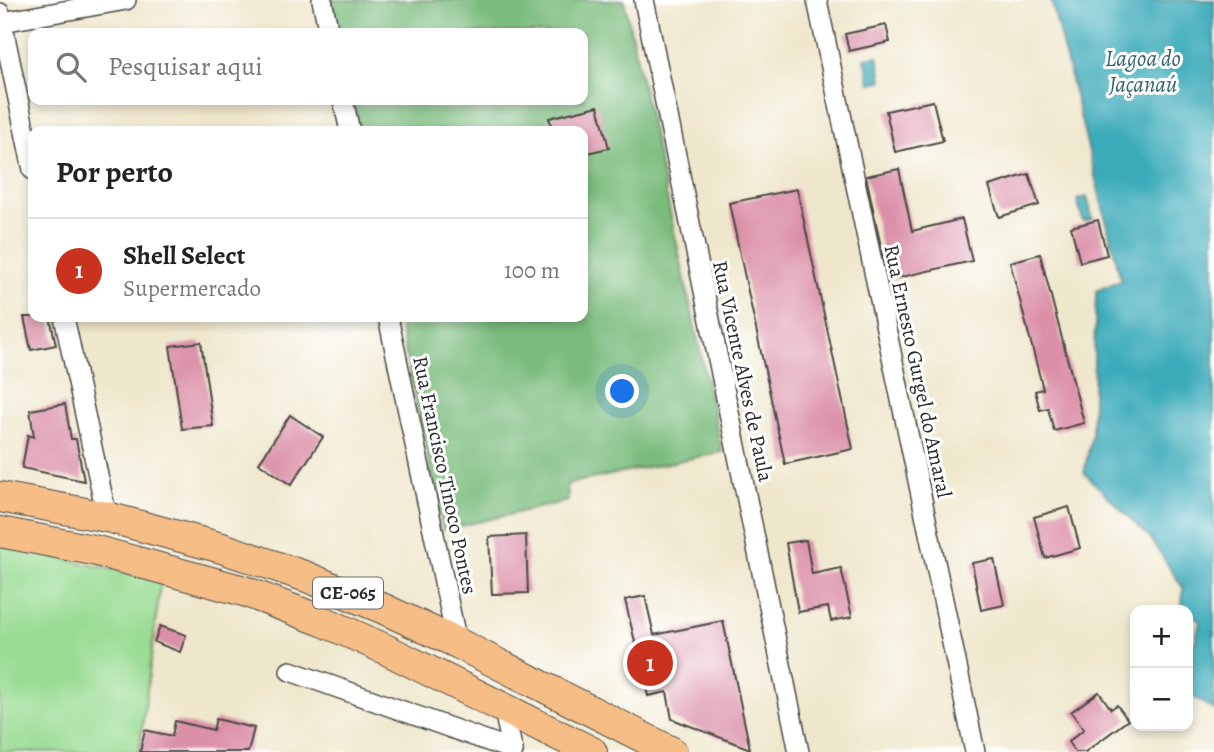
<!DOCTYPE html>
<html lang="pt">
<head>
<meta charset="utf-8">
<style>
  body { margin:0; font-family:Alegreya,serif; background:#f2f2f2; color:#222 }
  .controls { position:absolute; right:21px; bottom:21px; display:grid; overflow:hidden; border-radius:14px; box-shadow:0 4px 10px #0003 }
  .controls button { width:63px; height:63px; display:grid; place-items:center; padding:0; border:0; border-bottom:2px solid #e0e0e0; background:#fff; color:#222; font:35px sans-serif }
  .you { position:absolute; left:623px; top:392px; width:24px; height:24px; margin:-18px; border:5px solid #fff; border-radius:50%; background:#1a73e8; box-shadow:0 0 0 10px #1a73e833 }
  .badge { display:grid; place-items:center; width:46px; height:46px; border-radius:50%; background:#c8321e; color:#fff; font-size:23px; font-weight:700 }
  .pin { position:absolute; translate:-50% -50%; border:4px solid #fff; box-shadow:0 2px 7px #0006 }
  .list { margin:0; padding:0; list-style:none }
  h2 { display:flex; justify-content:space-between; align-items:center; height:91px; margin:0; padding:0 28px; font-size:30px }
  h2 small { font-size:23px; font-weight:400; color:#767676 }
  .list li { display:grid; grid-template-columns:46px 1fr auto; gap:21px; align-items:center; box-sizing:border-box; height:105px; padding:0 28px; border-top:2px solid #e0e0e0 }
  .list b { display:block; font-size:26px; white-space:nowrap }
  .list p { margin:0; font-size:23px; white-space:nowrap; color:#767676 }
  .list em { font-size:23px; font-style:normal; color:#767676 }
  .icon { flex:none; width:38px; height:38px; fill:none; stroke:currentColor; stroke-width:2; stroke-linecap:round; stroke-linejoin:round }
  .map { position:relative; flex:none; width:1214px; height:752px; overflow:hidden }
  .search { position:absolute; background:#fff; box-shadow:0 4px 10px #0003; left:28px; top:28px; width:560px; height:77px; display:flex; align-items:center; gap:18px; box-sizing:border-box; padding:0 24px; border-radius:14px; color:#767676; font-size:26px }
  .panel { position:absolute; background:#fff; box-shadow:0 4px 10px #0003; left:28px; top:126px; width:560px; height:196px; border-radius:14px }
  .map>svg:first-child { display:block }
  .green { fill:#99dc93; stroke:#62845f; stroke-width:2 }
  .forest { fill:#7abc7d; stroke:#527454; stroke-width:2 }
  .water { fill:#3baab9; stroke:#336a72; stroke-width:2 }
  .building { fill:#db90a8 }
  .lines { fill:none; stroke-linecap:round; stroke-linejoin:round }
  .minor-casing { stroke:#484743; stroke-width:22 }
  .primary-casing { stroke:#484743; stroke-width:32 }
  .minor { stroke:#fff; stroke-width:19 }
  .primary { stroke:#f6be86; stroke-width:30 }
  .labels { text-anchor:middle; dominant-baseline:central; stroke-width:6; stroke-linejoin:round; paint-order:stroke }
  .shield { fill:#fff; stroke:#6b6b6b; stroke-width:2 }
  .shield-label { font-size:19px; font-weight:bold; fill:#2b2b2b }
  .street-label { font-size:21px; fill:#2b2b2b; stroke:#fff }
  .water-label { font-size:23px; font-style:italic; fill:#32646b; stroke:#fff }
</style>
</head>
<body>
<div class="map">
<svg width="1214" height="752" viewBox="0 0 1214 752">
  <rect width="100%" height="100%" fill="#fff"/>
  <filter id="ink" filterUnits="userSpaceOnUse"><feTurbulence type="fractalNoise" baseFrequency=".0143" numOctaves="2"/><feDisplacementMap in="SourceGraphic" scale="14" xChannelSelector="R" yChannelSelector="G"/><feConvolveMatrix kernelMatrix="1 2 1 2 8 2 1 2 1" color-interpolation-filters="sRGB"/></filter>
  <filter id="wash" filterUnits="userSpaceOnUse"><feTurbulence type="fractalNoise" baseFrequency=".00686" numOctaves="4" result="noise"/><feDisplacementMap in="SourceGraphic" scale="28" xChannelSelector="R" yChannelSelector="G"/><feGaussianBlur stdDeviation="1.57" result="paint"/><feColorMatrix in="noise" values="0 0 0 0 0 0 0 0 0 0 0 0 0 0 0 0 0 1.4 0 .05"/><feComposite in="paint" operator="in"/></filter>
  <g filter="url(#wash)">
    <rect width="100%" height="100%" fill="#efe7cc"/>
    <polygon class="green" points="0,545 161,580 139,752 0,752"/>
    <polygon class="forest" points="331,0 624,0 722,452 567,484 568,501 443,530 398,317 583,317 583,131 359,131 352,100 583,100 583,33 338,33"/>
    <g class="water">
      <polygon points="1051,0 1214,0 1214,710 1189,694 1192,653 1200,621 1182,606 1183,588 1150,538 1084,473 1092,432 1096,291 1121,280"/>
      <polygon points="878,56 882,81 870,83 865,58"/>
      <polygon points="1087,197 1093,219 1083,221 1077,200"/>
    </g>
    <g id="blocks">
      <g class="building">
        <polygon points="886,25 890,42 849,51 845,34"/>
        <polygon points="933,101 943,141 895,152 886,111"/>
        <polygon points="598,106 609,148 583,154 583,131 553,131 549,118"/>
        <polygon points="899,169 912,231 962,219 972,261 888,280 866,176"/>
        <polygon points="1029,174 1039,205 999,217 989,186"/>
        <polygon points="797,189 853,449 785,464 729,203"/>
        <polygon points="1098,220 1107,255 1080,262 1071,227"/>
        <polygon points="1040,254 1084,423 1054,431 1048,408 1040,410 1035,391 1043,389 1010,262"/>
        <polygon points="24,317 50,317 56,345 31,350"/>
        <polygon points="201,342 213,426 182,429 170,346"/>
        <polygon points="65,404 71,439 76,439 84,481 22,468 28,435 34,437 30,410"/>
        <polygon points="290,415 323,437 291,485 259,463"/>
        <polygon points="1069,507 1080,548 1045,558 1034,517"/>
        <polygon points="526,535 528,593 492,594 489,537"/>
        <polygon points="806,540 812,574 841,568 852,617 831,621 828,607 798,612 786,543"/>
        <polygon points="994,559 1004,605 981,610 972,563"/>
        <polygon points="645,596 654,635 723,621 750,749 672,719 667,692 648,696 625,600"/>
        <polygon points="160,626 186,635 180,652 154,642"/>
        <polygon points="1099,692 1111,709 1117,705 1128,720 1085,752 1075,752 1068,742 1084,729 1071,712"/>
        <polygon points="216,719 254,728 248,752 140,752 145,730 172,736 175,721 213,730"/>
      </g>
    </g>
  </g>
  <g filter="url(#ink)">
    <use href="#blocks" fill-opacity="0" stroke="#484743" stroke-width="2"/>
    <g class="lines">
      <g class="minor-casing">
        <g id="minor">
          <polyline points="322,0 329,33"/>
          <polyline points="644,0 799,752"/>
          <polyline points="817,0 975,752"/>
          <polyline points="0,13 33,170"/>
          <polyline points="2,22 126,0"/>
          <polyline points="343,100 350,131"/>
          <polyline points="64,317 107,517"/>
          <polyline points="388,317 457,643"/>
          <polyline points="290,671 513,750"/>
          <polyline points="503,706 513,752"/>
        </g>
      </g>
      <g class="primary-casing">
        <g id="primary">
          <polyline points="0,497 107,517 222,548 307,577 384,609 457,643 672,752"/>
          <polyline points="0,532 93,550 244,591 325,622 385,649 592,752"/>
        </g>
      </g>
      <use href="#minor" class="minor"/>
      <use href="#primary" class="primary"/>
    </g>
  </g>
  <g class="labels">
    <rect class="shield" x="313" y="577.5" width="70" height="31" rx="5"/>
    <g class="shield-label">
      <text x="348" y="593">CE-065</text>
    </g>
    <g class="street-label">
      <text transform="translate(743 371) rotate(78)">Rua Vicente Alves de Paula</text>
      <text transform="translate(918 371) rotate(78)">Rua Ernesto Gurgel do Amaral</text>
      <text transform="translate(445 475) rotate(78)">Rua Francisco Tinoco Pontes</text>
    </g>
    <g class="water-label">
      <text x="1143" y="58">Lagoa do<tspan x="1143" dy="26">Jaçanaú</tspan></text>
    </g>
  </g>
</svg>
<div class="controls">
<button>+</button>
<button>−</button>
</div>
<div class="you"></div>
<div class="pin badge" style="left:650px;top:663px">1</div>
<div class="search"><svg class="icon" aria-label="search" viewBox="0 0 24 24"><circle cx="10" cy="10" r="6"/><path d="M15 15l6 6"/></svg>Pesquisar aqui</div>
<section class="panel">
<h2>Por perto<small></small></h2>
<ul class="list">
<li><span class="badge">1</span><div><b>Shell Select</b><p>Supermercado</p></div><em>100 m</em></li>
</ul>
</section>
</div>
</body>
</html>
